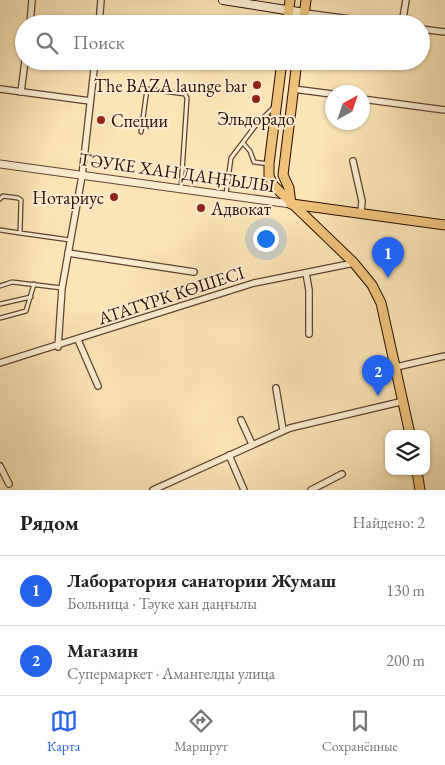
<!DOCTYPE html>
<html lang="ru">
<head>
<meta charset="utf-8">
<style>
  body { margin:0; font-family:"EB Garamond",serif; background:#f6f6f6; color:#222 }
  .controls { position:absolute; right:15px; bottom:15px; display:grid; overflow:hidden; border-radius:10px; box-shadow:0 1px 4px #0004 }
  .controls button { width:45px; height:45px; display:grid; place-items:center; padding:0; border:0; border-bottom:1px solid #e0e0e0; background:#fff; color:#222; font:25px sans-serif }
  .compass { position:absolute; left:325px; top:85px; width:45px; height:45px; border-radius:50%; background:#fff; box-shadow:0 1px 4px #0004; rotate:40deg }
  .you { position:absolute; left:265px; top:238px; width:18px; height:18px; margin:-12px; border:4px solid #fff; border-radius:50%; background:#1a73e8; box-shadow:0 0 0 8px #1a73e833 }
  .badge { display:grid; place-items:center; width:32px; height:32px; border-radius:50%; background:#2563eb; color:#fff; font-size:16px; font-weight:700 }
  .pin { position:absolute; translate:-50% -41px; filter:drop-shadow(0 1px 2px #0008) }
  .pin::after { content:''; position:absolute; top:26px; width:18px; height:15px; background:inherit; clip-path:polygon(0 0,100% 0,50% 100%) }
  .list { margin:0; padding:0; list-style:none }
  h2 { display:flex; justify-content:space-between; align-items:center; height:65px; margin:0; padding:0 20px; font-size:21px }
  h2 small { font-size:16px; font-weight:400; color:#767676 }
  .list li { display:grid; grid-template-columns:32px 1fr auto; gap:15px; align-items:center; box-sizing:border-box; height:70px; padding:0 20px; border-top:1px solid #e0e0e0 }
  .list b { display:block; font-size:19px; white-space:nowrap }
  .list p { margin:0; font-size:16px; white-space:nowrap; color:#767676 }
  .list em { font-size:16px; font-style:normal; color:#767676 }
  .icon { flex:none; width:28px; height:28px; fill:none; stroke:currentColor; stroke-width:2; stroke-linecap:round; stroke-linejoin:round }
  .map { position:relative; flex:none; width:445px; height:490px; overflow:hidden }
  .search { position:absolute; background:#fff; box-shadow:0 1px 4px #0004; left:15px; right:15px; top:15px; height:55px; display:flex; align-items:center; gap:12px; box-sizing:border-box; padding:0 18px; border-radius:28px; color:#767676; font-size:19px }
  .sheet { height:205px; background:#fff }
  nav { display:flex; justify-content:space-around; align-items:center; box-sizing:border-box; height:70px; border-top:1px solid #e0e0e0; background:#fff; font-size:14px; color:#767676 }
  nav a { display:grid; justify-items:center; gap:2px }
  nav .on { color:#2563eb }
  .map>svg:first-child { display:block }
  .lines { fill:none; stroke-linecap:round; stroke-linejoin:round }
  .service-casing { stroke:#5e4330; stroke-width:5.5 }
  .minor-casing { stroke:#5e4330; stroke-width:8 }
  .tertiary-casing { stroke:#5e4330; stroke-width:9 }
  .secondary-casing { stroke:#2a0d03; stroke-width:10 }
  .primary-casing { stroke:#2a0d03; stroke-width:11 }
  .service { stroke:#fcedd0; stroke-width:3 }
  .minor { stroke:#fcedd0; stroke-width:5.5 }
  .tertiary { stroke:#fcedd0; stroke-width:7 }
  .secondary { stroke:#fcedd0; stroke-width:8 }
  .primary { stroke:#eec27b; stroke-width:9 }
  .poi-dot { fill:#8f2418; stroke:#fcedd0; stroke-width:2 }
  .labels { text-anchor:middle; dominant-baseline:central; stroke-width:4; stroke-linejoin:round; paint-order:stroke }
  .poi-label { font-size:18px; fill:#2a0d03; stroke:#fcedd0; text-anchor:end }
  .street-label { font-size:18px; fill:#2a0d03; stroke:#fcedd0 }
</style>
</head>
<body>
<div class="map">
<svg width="445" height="490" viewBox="0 0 445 490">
  <rect width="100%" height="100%" fill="#fbe4b6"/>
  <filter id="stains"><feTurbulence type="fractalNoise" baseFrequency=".004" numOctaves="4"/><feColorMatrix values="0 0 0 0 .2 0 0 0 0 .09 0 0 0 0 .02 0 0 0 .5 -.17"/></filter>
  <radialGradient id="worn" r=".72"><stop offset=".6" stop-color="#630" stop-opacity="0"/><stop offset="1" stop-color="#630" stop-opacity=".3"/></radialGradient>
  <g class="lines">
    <g class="service-casing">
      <g id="service">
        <polyline points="141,132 147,89 185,94 187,98 181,188"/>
        <polyline points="243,143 250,151 254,162 269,164"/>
        <polyline points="226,194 231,158 256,125 273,108"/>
        <polyline points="0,199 3,196 18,198 21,200 20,233 70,240"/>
        <polyline points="0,230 20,233"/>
        <polyline points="0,286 12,282 62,288"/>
        <polyline points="0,304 31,297"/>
        <polyline points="0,318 26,311 34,284"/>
      </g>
    </g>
    <g class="minor-casing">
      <g id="minor">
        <polyline points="305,13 387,24"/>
        <polyline points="30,24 32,0"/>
        <polyline points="99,24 101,0"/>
        <polyline points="402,24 406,0"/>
        <polyline points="421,29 445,32"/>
        <polyline points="0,89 90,101"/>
        <polyline points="293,89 332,94"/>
        <polyline points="21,92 25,61"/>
        <polyline points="362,99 445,110"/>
        <polyline points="353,161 362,201 361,213"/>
        <polyline points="68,253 194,272"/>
        <polyline points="306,273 309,290 309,334"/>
        <polyline points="78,340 98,386"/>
        <polyline points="58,347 62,288 82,176 95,61"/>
        <polyline points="0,363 254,283 354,263"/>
        <polyline points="396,367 445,356"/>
        <polyline points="276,388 283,430"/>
        <polyline points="241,420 252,444"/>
        <polyline points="229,455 244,490"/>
        <polyline points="0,466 9,484"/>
        <polyline points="153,490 290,428 404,401"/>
        <polyline points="311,490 342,474"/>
      </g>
    </g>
    <g class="tertiary-casing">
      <polyline id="tertiary" points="0,164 291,204"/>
    </g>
    <g class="secondary-casing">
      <polyline id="secondary" points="223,0 305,13"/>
    </g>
    <g class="primary-casing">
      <g id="primary">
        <polyline points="287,24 290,0"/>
        <polyline points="303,24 306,0"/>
        <polyline points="282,61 269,164 269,176 273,185 354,263 372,285 381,303 410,434"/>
        <polyline points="291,204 289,188 283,175 297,61"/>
        <polyline points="292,204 445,225"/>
        <polyline points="417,471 420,490"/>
      </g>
    </g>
    <use href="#service" class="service"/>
    <use href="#minor" class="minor"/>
    <use href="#tertiary" class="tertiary"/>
    <use href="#secondary" class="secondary"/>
    <use href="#primary" class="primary"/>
  </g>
  <g class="poi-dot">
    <circle cx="257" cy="85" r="5"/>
    <circle cx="256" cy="99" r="5"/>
    <circle cx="101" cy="120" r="5"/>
    <circle cx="114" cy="197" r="5"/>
    <circle cx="201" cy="208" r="5"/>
  </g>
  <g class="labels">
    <g class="poi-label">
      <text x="247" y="85">The BAZA launge bar</text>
      <text x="256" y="118" text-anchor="middle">Эльдорадо</text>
      <text x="111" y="120" text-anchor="start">Специи</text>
      <text x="104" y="197">Нотариус</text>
      <text x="211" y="208" text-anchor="start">Адвокат</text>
    </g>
    <g class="street-label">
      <text transform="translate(177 172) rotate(8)">ТӘУКЕ ХАН ДАҢҒЫЛЫ</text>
      <text transform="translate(171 295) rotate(-18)">АТАТҮРК КӨШЕСІ</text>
    </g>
  </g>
  <rect width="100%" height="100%" filter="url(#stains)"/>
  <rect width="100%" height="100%" fill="url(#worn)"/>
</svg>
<div class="controls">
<button><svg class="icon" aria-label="layers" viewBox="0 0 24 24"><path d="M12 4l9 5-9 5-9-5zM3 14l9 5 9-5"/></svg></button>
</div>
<svg class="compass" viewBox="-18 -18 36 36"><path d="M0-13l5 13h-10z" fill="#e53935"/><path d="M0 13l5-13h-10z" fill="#767676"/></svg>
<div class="you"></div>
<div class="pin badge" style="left:388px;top:278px">1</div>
<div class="pin badge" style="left:378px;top:396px">2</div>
<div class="search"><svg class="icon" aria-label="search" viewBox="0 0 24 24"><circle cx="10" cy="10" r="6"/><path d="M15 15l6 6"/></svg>Поиск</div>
</div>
<section class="sheet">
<h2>Рядом<small>Найдено: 2</small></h2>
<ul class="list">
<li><span class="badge">1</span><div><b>Лаборатория санатории Жумаш</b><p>Больница · Тәуке хан даңғылы</p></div><em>130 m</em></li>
<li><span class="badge">2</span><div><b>Магазин</b><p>Супермаркет · Амангелды улица</p></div><em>200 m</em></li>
</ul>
</section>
<nav>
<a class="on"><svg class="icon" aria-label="map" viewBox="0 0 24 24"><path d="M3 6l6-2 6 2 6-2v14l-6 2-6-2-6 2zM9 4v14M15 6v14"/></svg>Карта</a>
<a><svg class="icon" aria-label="directions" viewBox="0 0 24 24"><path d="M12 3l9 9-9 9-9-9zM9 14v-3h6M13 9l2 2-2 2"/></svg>Маршрут</a>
<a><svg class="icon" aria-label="saved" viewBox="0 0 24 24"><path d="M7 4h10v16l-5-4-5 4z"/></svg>Сохранённые</a>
</nav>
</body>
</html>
